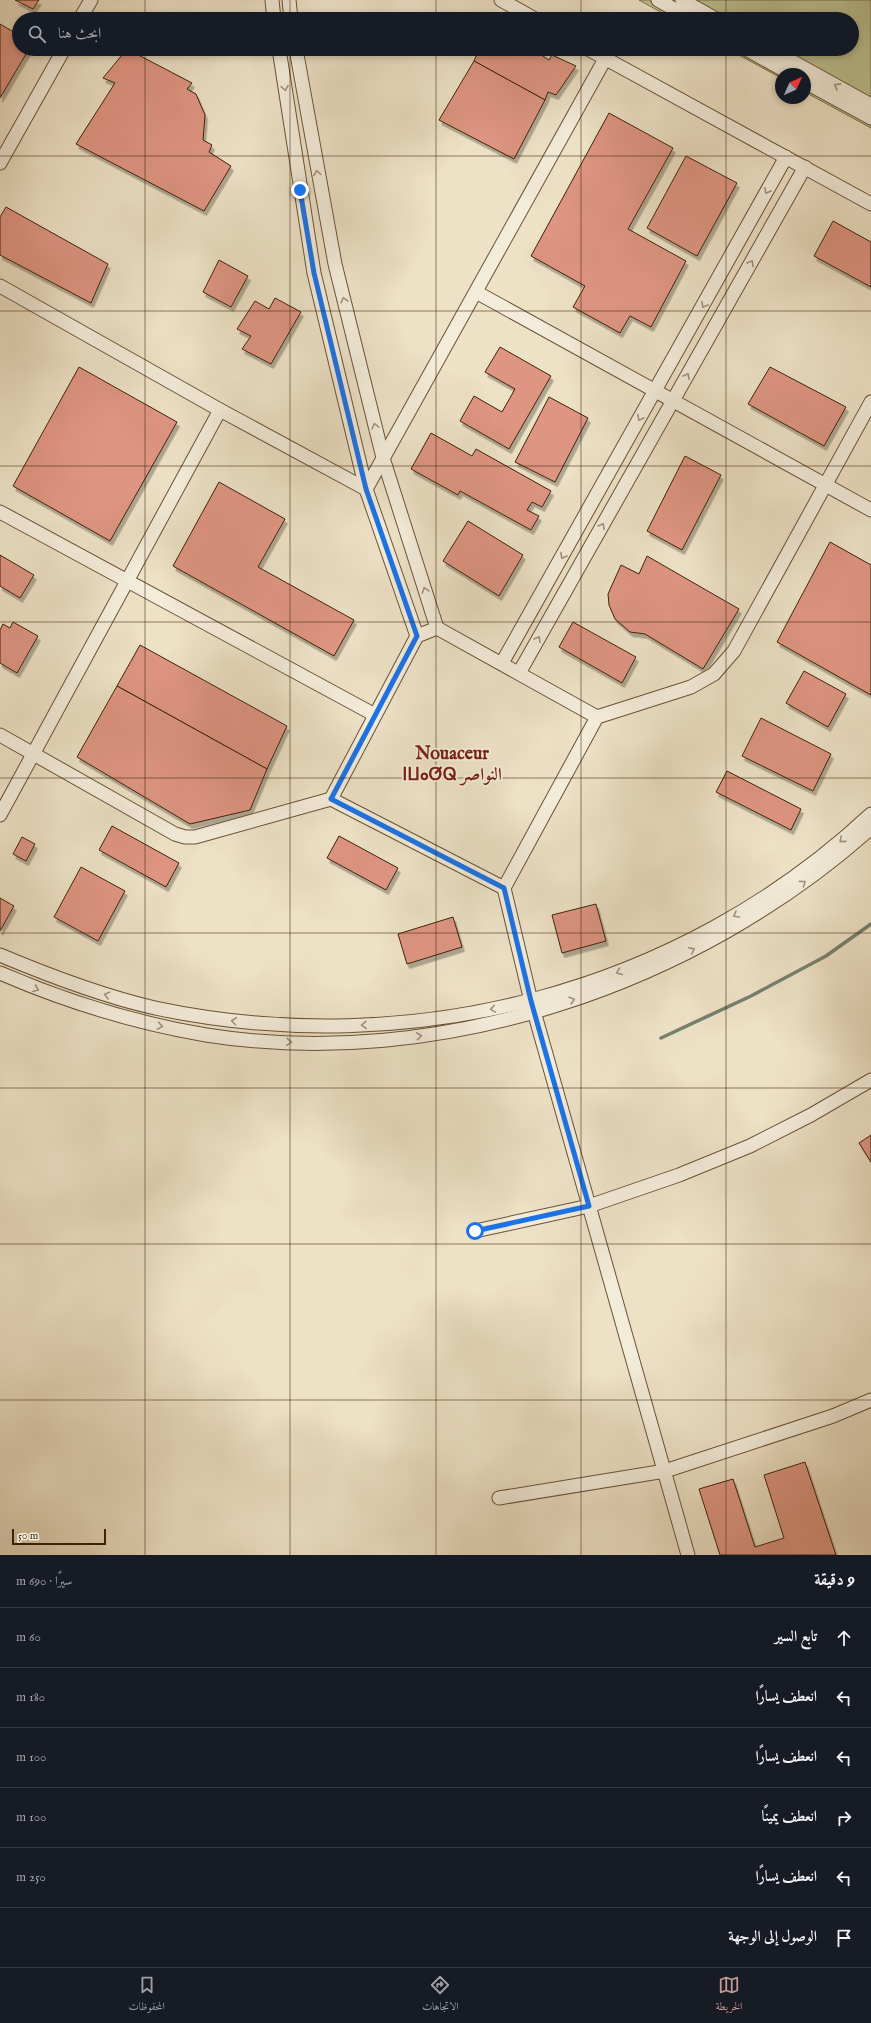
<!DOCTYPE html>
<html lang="ar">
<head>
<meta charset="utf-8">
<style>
  body { margin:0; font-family:"IM FELL English",Amiri,"Noto Sans Tifinagh",serif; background:#20242c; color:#f1f3f6; direction:rtl }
  .compass { position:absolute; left:775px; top:68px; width:36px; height:36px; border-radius:50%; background:#171b24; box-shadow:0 2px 6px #0003; rotate:45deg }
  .scale { position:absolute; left:12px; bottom:10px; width:94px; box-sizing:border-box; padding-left:4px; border:2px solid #3d2207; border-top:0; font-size:11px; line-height:14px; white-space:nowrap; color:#3d2207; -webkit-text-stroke:3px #f3ecda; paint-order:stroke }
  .stop { position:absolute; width:12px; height:12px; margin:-9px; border:3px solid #1a73e8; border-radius:50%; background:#fff }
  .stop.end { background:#1a73e8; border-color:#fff; box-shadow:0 1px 4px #0008 }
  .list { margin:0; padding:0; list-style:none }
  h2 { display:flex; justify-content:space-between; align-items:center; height:52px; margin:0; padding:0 16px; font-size:17px }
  h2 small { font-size:13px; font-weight:400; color:#9ea1a6 }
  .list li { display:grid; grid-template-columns:26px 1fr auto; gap:12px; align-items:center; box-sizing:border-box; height:60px; padding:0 16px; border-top:1px solid #363941 }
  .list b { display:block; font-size:15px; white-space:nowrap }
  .list em { font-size:13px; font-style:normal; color:#9ea1a6 }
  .icon { flex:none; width:22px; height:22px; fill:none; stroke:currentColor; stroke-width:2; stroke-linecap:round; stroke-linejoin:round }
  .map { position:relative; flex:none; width:871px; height:1555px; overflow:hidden; direction:ltr }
  .search { position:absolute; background:#171b24; box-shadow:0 2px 6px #0003; left:12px; right:12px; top:12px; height:44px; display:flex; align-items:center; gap:10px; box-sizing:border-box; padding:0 14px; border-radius:22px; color:#9ea1a6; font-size:15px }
  .sheet { height:412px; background:#171b24 }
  nav { display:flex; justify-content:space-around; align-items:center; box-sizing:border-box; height:56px; border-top:1px solid #363941; background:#171b24; font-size:11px; color:#9ea1a6 }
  nav a { display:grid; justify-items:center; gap:2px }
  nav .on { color:#c59692 }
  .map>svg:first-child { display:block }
  .green { fill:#bdc292; stroke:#7d724c }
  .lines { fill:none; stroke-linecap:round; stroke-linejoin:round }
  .stream { stroke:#75806d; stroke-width:3.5 }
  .building { fill:#de9582; stroke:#3d2207; filter:url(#shadow) }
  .minor-casing { stroke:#695237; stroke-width:15 }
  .minor { stroke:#f3ecda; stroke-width:13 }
  .oneway { stroke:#a1917b }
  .route { stroke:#1a73e8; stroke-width:5 }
  .grid { fill:none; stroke:#3d2207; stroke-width:1; stroke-opacity:0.55 }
  .labels { text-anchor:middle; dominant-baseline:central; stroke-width:3.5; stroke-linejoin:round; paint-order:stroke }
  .district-label { font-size:18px; font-weight:bold; fill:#7a1f14; stroke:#f3ecda }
</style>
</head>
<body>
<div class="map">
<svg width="871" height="1555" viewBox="0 0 871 1555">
  <defs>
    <filter id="shadow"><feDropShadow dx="2.5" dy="4.5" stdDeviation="0" flood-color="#0004"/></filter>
  </defs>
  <rect width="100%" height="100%" fill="#ede1c6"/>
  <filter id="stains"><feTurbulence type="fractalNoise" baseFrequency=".005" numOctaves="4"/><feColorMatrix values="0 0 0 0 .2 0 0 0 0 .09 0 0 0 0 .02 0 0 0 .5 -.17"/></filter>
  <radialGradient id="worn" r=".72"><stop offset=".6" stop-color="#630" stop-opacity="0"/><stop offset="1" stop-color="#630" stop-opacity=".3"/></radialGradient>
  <polygon class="green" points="639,0 871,0 871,128 805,92 805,74 781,74 781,78 728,49 852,49 852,19 673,19"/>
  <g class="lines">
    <polyline class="stream" points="661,1038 751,996 826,956 871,924"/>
  </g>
  <g class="building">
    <polygon points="15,0 39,0 33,9"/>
    <polygon points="0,24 19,35 19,49 29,49 0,98"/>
    <polygon points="127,49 192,83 187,89 196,94 205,115 203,140 212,145 209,152 231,166 204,211 76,144 115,83 103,78"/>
    <polygon points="479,49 532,49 549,60 552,55 576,66 556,95 548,92 545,100 474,61"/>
    <polygon points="474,61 545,100 514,159 439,120"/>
    <polygon points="609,113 673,148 628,229 686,261 651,327 630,316 620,333 573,307 585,286 531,256"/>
    <polygon points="686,156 737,183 697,256 647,228"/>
    <polygon points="6,207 108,264 91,303 0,255 0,217"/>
    <polygon points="833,221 871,242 871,287 814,256"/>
    <polygon points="219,260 248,276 231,307 203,292"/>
    <polygon points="275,298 301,312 271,364 242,349 251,336 237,329 255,301 269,309"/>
    <polygon points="500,347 551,376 509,449 460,421 474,396 502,412 515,389 485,372"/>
    <polygon points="79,367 177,422 110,541 13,486"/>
    <polygon points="770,367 846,407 824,446 748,404"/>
    <polygon points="549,397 588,418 555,482 515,462"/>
    <polygon points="431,433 472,456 476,449 551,491 542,507 532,502 527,510 539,516 531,530 460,491 458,495 411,469"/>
    <polygon points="685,456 721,475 682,550 647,531"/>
    <polygon points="219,482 285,519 258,567 354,620 334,656 173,566"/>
    <polygon points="468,521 523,555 499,596 443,561"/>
    <polygon points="830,542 871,565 871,695 777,642"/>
    <polygon points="0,555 34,575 20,598 0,586"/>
    <polygon points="647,556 739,609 703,669 645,634 630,632 615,619 609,605 608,594 621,565 639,574"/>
    <polygon points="13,622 38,636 17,673 0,663 0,630 3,624 10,628"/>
    <polygon points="573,622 636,657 622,683 559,647"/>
    <polygon points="140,645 287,726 267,769 117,686"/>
    <polygon points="804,671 846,694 828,727 786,703"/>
    <polygon points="117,686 267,769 250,810 190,824 77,757"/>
    <polygon points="761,718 831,754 813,791 742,756"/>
    <polygon points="727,771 801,809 791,830 716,792"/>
    <polygon points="112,826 179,863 166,887 99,850"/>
    <polygon points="339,836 398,868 386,890 327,858"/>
    <polygon points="22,837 35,844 26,861 13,854"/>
    <polygon points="81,867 125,891 98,941 54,917"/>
    <polygon points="0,898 14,906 0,931"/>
    <polygon points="596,904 606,941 562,953 552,915"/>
    <polygon points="453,917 462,947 407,964 398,934"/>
    <polygon points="871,1135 871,1162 859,1143"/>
    <polygon points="805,1462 836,1555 720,1555 699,1489 733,1479 755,1547 784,1538 764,1475"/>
  </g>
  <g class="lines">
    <g class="minor-casing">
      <g id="minor">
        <polyline points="272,0 274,19"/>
        <polyline points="289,0 291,19"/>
        <polyline points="501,0 535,19"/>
        <polyline points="658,0 692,19"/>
        <polyline points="682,0 716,19"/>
        <polyline points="80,19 91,0"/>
        <polyline points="279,49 314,273 366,489 417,636"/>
        <polyline points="296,49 335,264 383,458 437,628 597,717"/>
        <polyline points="588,49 871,204"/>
        <polyline points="746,49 791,74"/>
        <polyline points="770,49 871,105"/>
        <polyline points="805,82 871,118"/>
        <polyline points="0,163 64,49"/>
        <polyline points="0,286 220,410 366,489 605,59"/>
        <polyline points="476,292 871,510"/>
        <polyline points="0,512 375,715"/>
        <polyline points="502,663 786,157"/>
        <polyline points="519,673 805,167"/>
        <polyline points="0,735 175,834 185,837 195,837 331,799 504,888"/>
        <polyline points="331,799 417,636 437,628"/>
        <polyline points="0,815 220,410"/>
        <path d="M0,955C50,976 102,996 155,1008C411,1062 679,993 871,814"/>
        <path d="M0,973C67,1002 135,1023 206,1035C440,1072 697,984 871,828"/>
        <polyline points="475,1231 589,1206 679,1175 750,1146 811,1115 871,1080"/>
        <polyline points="499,1498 665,1471 833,1416 871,1400"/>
        <polyline points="688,1555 531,1001 504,888 597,717 691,687 714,674 734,651 871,402"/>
      </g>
    </g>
    <use href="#minor" class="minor"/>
  </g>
  <defs><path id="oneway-chevron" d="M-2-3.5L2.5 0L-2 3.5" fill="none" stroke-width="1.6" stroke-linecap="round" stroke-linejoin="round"/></defs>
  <g class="oneway">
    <use href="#oneway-chevron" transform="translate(837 86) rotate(-151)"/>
    <use href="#oneway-chevron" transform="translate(285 88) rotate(81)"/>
    <use href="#oneway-chevron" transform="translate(317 173) rotate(-99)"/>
    <use href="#oneway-chevron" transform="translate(767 191) rotate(119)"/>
    <use href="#oneway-chevron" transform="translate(751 263) rotate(-61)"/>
    <use href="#oneway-chevron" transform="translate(344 300) rotate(-104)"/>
    <use href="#oneway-chevron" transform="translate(704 305) rotate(119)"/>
    <use href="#oneway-chevron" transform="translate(687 376) rotate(-61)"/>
    <use href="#oneway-chevron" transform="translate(640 418) rotate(119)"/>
    <use href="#oneway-chevron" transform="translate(375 426) rotate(-104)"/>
    <use href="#oneway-chevron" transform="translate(602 526) rotate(-60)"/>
    <use href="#oneway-chevron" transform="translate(563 556) rotate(119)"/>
    <use href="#oneway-chevron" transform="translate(425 590) rotate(-108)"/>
    <use href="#oneway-chevron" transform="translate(538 639) rotate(-60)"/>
    <use href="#oneway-chevron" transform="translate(842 840) rotate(139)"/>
    <use href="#oneway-chevron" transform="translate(803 883) rotate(-36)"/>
    <use href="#oneway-chevron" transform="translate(736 915) rotate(150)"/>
    <use href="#oneway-chevron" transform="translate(692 950) rotate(-26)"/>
    <use href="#oneway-chevron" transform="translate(619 972) rotate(158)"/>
    <use href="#oneway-chevron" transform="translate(36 989) rotate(22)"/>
    <use href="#oneway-chevron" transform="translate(107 995) rotate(-165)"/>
    <use href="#oneway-chevron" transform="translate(572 1000) rotate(-17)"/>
    <use href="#oneway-chevron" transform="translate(493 1009) rotate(171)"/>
    <use href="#oneway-chevron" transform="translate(234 1021) rotate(-173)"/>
    <use href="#oneway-chevron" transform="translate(364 1025) rotate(178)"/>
    <use href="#oneway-chevron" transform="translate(160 1026) rotate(10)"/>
    <use href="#oneway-chevron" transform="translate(419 1036) rotate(-7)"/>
    <use href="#oneway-chevron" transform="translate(289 1042) rotate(2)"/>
  </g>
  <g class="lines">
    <polyline class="route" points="300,190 314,273 366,489 417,636 331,799 504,888 531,1001 589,1206 475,1231"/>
  </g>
  <path class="grid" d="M145,0V19M290,0V19M436,0V19M581,0V19M726,0V19M145,49V1555M290,49V1555M436,49V1555M581,49V1555M726,49V1555M0,156H871M0,311H871M0,466H871M0,622H871M0,778H871M0,933H871M0,1088H871M0,1244H871M0,1400H871"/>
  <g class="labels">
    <g class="district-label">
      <text x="452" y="754">Nouaceur<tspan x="452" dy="21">ⵏⵡⴰⵚⵕ النواصر</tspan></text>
    </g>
  </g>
  <rect width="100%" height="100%" filter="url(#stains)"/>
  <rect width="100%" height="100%" fill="url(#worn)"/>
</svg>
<svg class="compass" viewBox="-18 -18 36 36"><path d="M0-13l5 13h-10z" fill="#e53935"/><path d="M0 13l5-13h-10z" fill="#9ea1a6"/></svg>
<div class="scale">50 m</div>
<div class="stop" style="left:475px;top:1231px"></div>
<div class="stop end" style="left:300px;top:190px"></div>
<div class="search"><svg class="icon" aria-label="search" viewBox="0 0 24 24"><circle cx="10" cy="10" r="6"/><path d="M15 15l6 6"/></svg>ابحث هنا</div>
</div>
<section class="sheet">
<h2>9 دقيقة<small>سيرًا · 690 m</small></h2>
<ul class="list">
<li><svg class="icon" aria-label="ahead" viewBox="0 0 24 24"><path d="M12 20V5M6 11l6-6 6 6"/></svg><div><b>تابع السير</b></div><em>60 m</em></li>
<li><svg class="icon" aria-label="left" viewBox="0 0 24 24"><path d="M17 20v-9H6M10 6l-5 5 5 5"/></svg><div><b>انعطف يسارًا</b></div><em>180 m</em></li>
<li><svg class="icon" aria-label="left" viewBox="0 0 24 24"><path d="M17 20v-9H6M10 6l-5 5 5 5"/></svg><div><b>انعطف يسارًا</b></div><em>100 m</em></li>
<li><svg class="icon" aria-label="right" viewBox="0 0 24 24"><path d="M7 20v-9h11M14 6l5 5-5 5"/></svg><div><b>انعطف يمينًا</b></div><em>100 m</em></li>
<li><svg class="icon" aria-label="left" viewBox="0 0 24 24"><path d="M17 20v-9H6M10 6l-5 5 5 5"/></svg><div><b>انعطف يسارًا</b></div><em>250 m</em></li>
<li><svg class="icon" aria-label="arrive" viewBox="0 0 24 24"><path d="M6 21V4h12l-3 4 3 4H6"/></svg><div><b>الوصول إلى الوجهة</b></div></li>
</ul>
</section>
<nav>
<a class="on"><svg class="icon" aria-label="map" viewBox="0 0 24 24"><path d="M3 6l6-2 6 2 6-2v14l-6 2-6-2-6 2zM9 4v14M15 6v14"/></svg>الخريطة</a>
<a><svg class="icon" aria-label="directions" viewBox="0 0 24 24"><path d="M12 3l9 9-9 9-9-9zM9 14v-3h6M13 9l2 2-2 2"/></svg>الاتجاهات</a>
<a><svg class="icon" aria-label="saved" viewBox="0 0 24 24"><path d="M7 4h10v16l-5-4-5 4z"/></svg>المحفوظات</a>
</nav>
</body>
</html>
